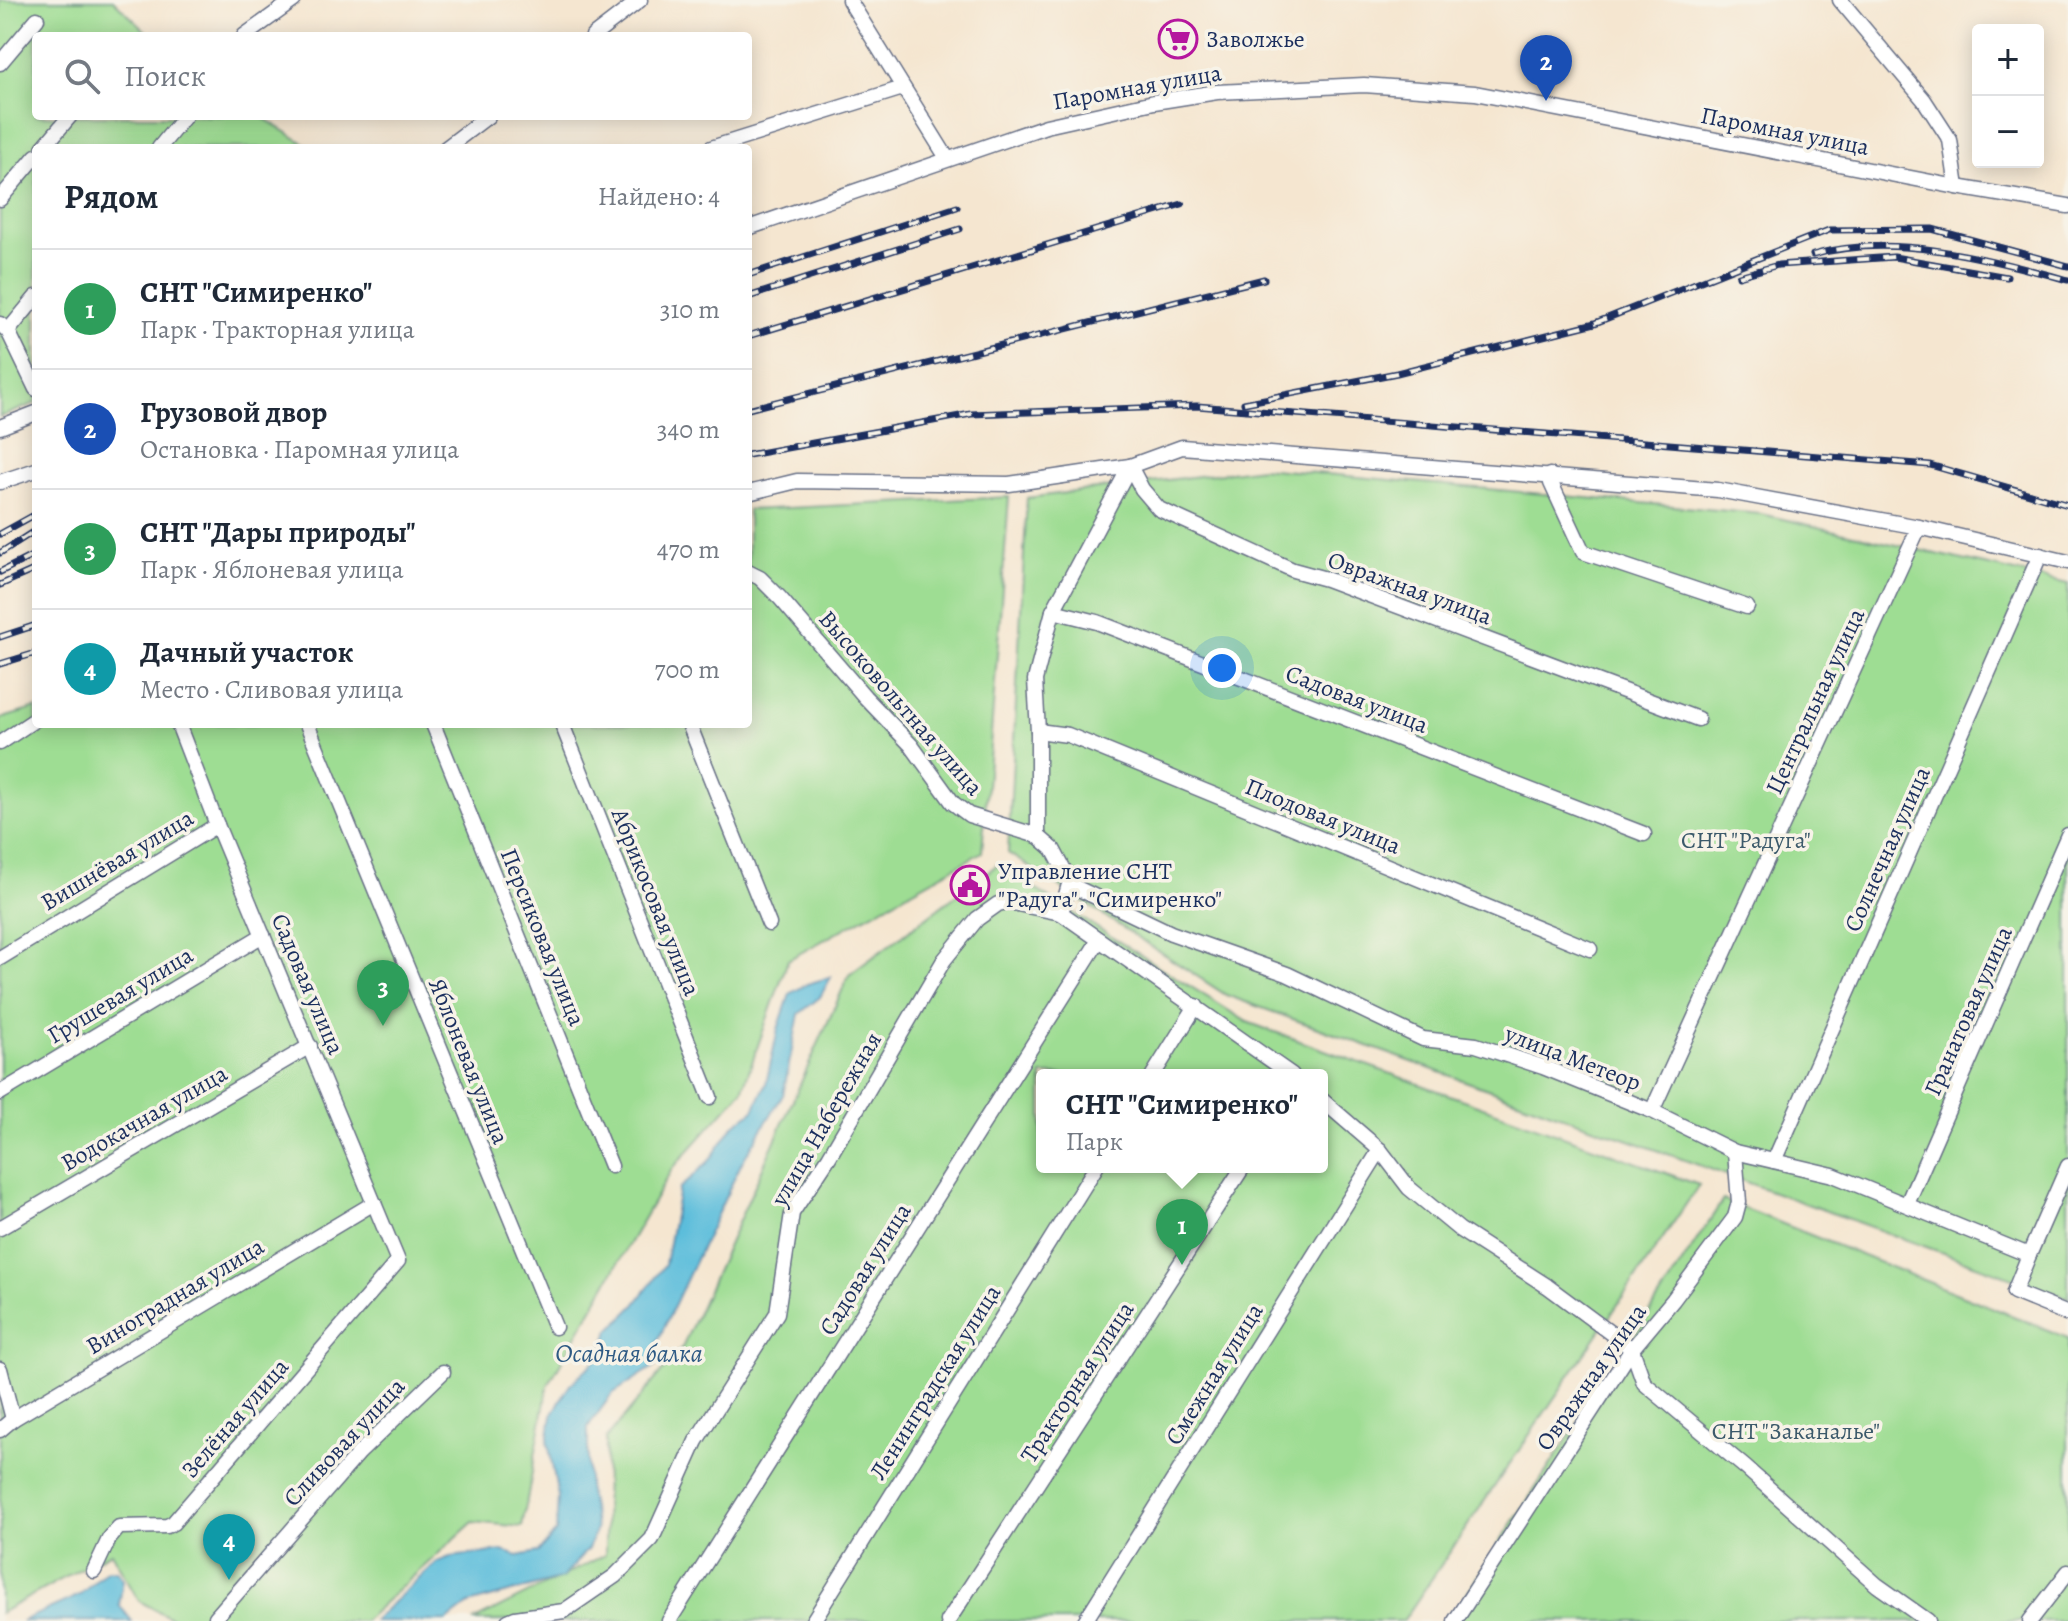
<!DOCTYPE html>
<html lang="ru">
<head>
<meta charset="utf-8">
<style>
  body { margin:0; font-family:Alegreya,serif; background:#f6f6f7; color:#1f2937 }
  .controls { position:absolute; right:24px; top:24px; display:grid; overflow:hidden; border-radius:8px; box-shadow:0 4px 20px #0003 }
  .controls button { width:72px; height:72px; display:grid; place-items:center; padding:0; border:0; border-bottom:2px solid #e0e1e3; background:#fff; color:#1f2937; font:40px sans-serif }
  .you { position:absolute; left:1222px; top:668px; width:28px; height:28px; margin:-20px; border:6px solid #fff; border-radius:50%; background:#1a73e8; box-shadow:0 0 0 12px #1a73e833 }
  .badge { display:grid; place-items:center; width:52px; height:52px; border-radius:50%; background:#7c3aed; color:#fff; font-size:26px; font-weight:700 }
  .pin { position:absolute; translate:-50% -66px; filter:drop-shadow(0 2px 4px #0008) }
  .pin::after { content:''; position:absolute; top:42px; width:28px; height:24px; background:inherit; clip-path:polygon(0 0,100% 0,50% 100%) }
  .popup { position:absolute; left:1036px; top:1069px; width:292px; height:104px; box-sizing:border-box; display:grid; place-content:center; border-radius:8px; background:#fff; filter:drop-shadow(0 2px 6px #0005); font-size:26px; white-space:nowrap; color:#747a83 }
  .popup b { font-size:30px; color:#1f2937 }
  .popup::after { content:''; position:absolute; left:50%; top:100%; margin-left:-16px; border:16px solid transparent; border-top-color:#fff }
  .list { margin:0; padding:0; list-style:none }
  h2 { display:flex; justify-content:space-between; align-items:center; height:104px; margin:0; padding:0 32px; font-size:34px }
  h2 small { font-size:26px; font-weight:400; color:#747a83 }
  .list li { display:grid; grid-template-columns:52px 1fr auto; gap:24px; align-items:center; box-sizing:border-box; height:120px; padding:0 32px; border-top:2px solid #e0e1e3 }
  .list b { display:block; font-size:30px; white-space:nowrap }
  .list p { margin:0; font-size:26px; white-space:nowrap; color:#747a83 }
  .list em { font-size:26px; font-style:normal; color:#747a83 }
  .icon { flex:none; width:44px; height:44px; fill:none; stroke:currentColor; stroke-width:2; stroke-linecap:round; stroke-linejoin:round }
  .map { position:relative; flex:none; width:2068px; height:1621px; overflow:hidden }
  .search { position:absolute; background:#fff; box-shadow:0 4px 20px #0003; left:32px; top:32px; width:720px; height:88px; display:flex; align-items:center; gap:20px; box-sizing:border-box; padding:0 28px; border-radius:8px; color:#747a83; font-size:30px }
  .panel { position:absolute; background:#fff; box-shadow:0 4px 20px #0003; left:32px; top:144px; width:720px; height:584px; border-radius:8px }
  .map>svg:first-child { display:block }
  .green { fill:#9edd93; stroke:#5c8678; stroke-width:2; fill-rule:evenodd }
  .water { fill:#5cbddb; stroke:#3c769c; stroke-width:2 }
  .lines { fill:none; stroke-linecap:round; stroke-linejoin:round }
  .minor-casing { stroke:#676f86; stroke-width:17 }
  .minor { stroke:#fff; stroke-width:14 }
  .rail-casing { stroke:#1b2f5e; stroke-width:7 }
  .rail { stroke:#f7f3e8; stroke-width:4; stroke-dasharray:12; stroke-linecap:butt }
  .labels { text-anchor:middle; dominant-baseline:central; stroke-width:7; stroke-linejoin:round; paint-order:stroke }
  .poi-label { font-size:24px; fill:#1b2f5e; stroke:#f7f3e8; text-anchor:start }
  .street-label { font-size:24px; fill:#1b2f5e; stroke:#f7f3e8 }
  .park-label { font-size:24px; fill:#3c5a6b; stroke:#f7f3e8 }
  .water-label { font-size:26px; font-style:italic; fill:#2e5a84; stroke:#f7f3e8 }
</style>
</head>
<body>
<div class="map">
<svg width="2068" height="1621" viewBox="0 0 2068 1621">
  <rect width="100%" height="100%" fill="#f7f3e8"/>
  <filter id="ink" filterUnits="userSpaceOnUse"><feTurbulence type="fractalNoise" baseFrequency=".0125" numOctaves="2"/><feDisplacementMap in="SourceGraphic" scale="16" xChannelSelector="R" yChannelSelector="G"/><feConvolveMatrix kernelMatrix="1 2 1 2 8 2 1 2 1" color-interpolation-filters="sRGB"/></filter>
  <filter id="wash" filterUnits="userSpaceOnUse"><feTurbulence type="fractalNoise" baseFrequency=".006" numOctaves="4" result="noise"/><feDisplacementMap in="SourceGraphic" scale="32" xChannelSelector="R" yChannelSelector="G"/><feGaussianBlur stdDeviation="1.8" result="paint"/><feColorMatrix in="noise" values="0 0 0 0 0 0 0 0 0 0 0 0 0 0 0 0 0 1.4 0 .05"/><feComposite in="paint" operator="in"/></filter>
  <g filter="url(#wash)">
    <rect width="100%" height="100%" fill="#f5e6d0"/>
    <g class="green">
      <polygon points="0,0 113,0 151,36 36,36 36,116 260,116 312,148 36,148 36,403 0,417"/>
      <polygon points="1261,468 1761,514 2068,584 2068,1298 1226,995 1008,853 1027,498"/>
      <polygon points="1009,497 982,852 788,960 742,1091 672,1169 548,1385 522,1527 473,1522 364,1621 176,1621 139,1601 111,1552 0,1613 0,719 36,708 36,724 748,724 748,510"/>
      <path d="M997,865L1247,1022L1699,1185L1403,1621H473L605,1555L606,1439L683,1346L849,975ZM1042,1075H1322V1167H1042Z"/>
      <polygon points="1723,1200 2068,1338 2068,1621 1449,1621"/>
    </g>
    <g class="water">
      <polygon points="831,977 820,997 799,1014 783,1095 742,1162 673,1308 656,1345 655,1366 612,1394 588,1427 588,1487 596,1529 588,1549 562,1578 469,1604 447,1621 373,1621 437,1562 450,1557 502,1551 518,1556 538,1552 556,1532 558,1497 548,1442 552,1415 569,1386 600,1356 609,1331 635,1305 665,1264 679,1189 709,1161 733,1126 754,1110 766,1084 778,1029 790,994 807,984"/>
      <polygon points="107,1570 117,1571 123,1580 119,1605 132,1621 22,1621 80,1595"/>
    </g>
  </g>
  <g filter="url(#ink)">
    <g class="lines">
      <g class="minor-casing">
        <g id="minor">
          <polyline points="849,0 947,158"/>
          <polyline points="1840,0 1924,100 1950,140 1957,187"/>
          <polyline points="244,36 294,0"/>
          <polyline points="593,36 640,0"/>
          <polyline points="0,63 37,19"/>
          <polyline points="43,148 70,116"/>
          <polyline points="159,148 185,116"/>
          <polyline points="446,148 488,116"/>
          <polyline points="711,148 903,88"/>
          <polyline points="0,199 36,156"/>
          <polyline points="748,228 1046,126 1154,102 1217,92 1364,85 1475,93 1957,187 2068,206"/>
          <polyline points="0,324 8,331 36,389"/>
          <polyline points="8,331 36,297"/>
          <polyline points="0,427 36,413"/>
          <polyline points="1550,475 1551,483 1583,552 1747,607"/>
          <polyline points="0,482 36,470"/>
          <polyline points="748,493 797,481 1009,484 1130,466 1142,489 1159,509 1293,570 1326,579 1698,719"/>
          <polyline points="748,572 760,578 780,598 865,697 911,745 953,803 969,815 1038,836"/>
          <polyline points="1053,611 1097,622 1644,834"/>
          <polyline points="307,724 555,1327"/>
          <polyline points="433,724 611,1166"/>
          <polyline points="562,724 710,1097"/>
          <polyline points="689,724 769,924"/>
          <polyline points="1038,731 1068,735 1590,949"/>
          <polyline points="0,743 36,719"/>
          <polyline points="1070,881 1075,887 1171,933 1287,974 1423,1039 1476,1045 1543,1067 1652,1111 1735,1152 1833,1175 2029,1255 2014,1292 2068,1314"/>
          <polyline points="1061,913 1070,881 1053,849 1038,836 1038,731 1035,680 1053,611 1130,466 1182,447 1718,490 1919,527 2068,562"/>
          <polyline points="0,958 217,825"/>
          <polyline points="1153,1075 1196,1006"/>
          <polyline points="0,1093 263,935"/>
          <polyline points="1322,1100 1380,1150 1409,1188 1460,1230 1547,1286 1632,1349 1644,1383 1746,1468 1877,1585 1928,1621"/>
          <polyline points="1652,1111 1919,527"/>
          <polyline points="1774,1161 2040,555"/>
          <polyline points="1907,1204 2068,835"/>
          <polyline points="0,1228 310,1046"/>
          <polyline points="2029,1255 2068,1166"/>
          <polyline points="0,1369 13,1419"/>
          <polyline points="0,1430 13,1419 374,1203"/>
          <polyline points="94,1571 109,1539 119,1527 167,1526 173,1523 398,1261 217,825 178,724"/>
          <polyline points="216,1617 359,1453 443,1372"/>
          <polyline points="508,1621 515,1618 564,1611 615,1576 652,1539 696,1441 777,1313 792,1213 829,1157 944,960 977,919 998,904 1008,902 1061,913 1292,1075"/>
          <polyline points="669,1621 1099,940"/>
          <polyline points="813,1621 1096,1167"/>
          <polyline points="948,1621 1243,1167"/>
          <polyline points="1085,1621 1380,1150"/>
          <polyline points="1455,1621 1632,1349 1673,1300 1735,1217 1739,1202 1735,1152"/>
          <polyline points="2030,1621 2068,1572"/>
        </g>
      </g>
      <use href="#minor" class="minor"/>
      <g class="rail-casing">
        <g id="rail">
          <path d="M1813,255C1893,232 1989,259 2068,280"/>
          <polyline points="748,275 957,207"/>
          <polyline points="1739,276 1778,265 1894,257 2007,277"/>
          <polyline points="748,297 960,229"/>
          <polyline points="748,336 1182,204"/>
          <polyline points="1244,403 1397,373 1595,323 1829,230 1932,229 2068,266"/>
          <polyline points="748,409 1264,279"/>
          <polyline points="748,455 971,414 1197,406 1930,465 2068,505"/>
          <polyline points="0,534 36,514"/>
          <polyline points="0,553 36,530"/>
          <polyline points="0,572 36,554"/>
          <polyline points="0,585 36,569"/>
          <polyline points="0,637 36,625"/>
          <polyline points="0,664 36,653"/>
        </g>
      </g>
      <use href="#rail" class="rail"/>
    </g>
  </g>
  <defs>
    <g id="supermarket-ring" transform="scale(2)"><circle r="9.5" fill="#f7f3e8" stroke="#b5179e" stroke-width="1.5"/><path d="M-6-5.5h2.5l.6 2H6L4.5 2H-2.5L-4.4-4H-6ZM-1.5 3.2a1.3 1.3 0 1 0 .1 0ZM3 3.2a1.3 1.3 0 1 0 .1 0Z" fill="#b5179e"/></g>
    <g id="civic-ring" transform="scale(2)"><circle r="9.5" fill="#f7f3e8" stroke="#b5179e" stroke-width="1.5"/><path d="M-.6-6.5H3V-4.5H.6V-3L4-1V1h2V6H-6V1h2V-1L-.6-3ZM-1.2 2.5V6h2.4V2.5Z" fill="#b5179e"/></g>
  </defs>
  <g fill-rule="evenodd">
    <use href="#supermarket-ring" x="1178" y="39"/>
    <use href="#civic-ring" x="970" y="885"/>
  </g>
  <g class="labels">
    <g class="poi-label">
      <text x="1206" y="39">Заволжье</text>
      <text x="998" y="871">Управление СНТ<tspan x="998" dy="28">"Радуга", "Симиренко"</tspan></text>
    </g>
    <g class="street-label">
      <text transform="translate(1137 87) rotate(-10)">Паромная улица</text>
      <text transform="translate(1785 131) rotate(11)">Паромная улица</text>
      <text transform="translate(1410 588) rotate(20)">Овражная улица</text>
      <text transform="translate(1357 699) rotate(21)">Садовая улица</text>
      <text transform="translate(1815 701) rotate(-65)">Центральная улица</text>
      <text transform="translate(901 703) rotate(49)">Высоковольтная улица</text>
      <text transform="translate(1323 816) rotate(22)">Плодовая улица</text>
      <text transform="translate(1887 849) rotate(-66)">Солнечная улица</text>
      <text transform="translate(117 860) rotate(-31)">Вишнёвая улица</text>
      <text transform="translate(656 902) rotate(68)">Абрикосовая улица</text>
      <text transform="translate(543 937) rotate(68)">Персиковая улица</text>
      <text transform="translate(308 984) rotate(67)">Садовая улица</text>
      <text transform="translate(120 995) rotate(-31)">Грушевая улица</text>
      <text transform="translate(1968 1011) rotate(-66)">Гранатовая улица</text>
      <text transform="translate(1573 1058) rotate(21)">улица Метеор</text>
      <text transform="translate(469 1061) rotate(68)">Яблоневая улица</text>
      <text transform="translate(144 1118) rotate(-30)">Водокачная улица</text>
      <text transform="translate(826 1119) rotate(-60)">улица Набережная</text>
      <text transform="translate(865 1269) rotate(-58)">Садовая улица</text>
      <text transform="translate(175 1296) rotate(-31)">Виноградная улица</text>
      <text transform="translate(1214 1374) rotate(-58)">Смежная улица</text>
      <text transform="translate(1591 1377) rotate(-55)">Овражная улица</text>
      <text transform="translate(935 1382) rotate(-58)">Ленинградская улица</text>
      <text transform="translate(1077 1382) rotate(-57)">Тракторная улица</text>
      <text transform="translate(235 1418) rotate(-49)">Зелёная улица</text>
      <text transform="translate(344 1442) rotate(-47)">Сливовая улица</text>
    </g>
    <g class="park-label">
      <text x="1746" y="840">СНТ "Радуга"</text>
      <text x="1796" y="1431">СНТ "Заканалье"</text>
    </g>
    <g class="water-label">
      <text x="629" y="1353">Осадная балка</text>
    </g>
  </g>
</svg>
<div class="controls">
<button>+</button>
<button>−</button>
</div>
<div class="you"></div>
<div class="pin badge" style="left:1182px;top:1265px;background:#2e9e5b">1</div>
<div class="popup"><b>СНТ &quot;Симиренко&quot;</b>Парк</div>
<div class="pin badge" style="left:1546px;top:101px;background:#1a4fb4">2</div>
<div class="pin badge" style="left:383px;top:1026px;background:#2e9e5b">3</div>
<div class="pin badge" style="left:229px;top:1580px;background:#0f9aa8">4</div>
<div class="search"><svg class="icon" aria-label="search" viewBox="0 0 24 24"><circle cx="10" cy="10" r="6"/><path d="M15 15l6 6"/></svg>Поиск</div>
<section class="panel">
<h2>Рядом<small>Найдено: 4</small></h2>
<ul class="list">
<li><span class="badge" style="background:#2e9e5b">1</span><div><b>СНТ &quot;Симиренко&quot;</b><p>Парк · Тракторная улица</p></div><em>310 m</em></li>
<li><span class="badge" style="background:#1a4fb4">2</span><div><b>Грузовой двор</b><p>Остановка · Паромная улица</p></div><em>340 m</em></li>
<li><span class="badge" style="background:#2e9e5b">3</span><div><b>СНТ &quot;Дары природы&quot;</b><p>Парк · Яблоневая улица</p></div><em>470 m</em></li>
<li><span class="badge" style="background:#0f9aa8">4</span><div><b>Дачный участок</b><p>Место · Сливовая улица</p></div><em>700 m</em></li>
</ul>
</section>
</div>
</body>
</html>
